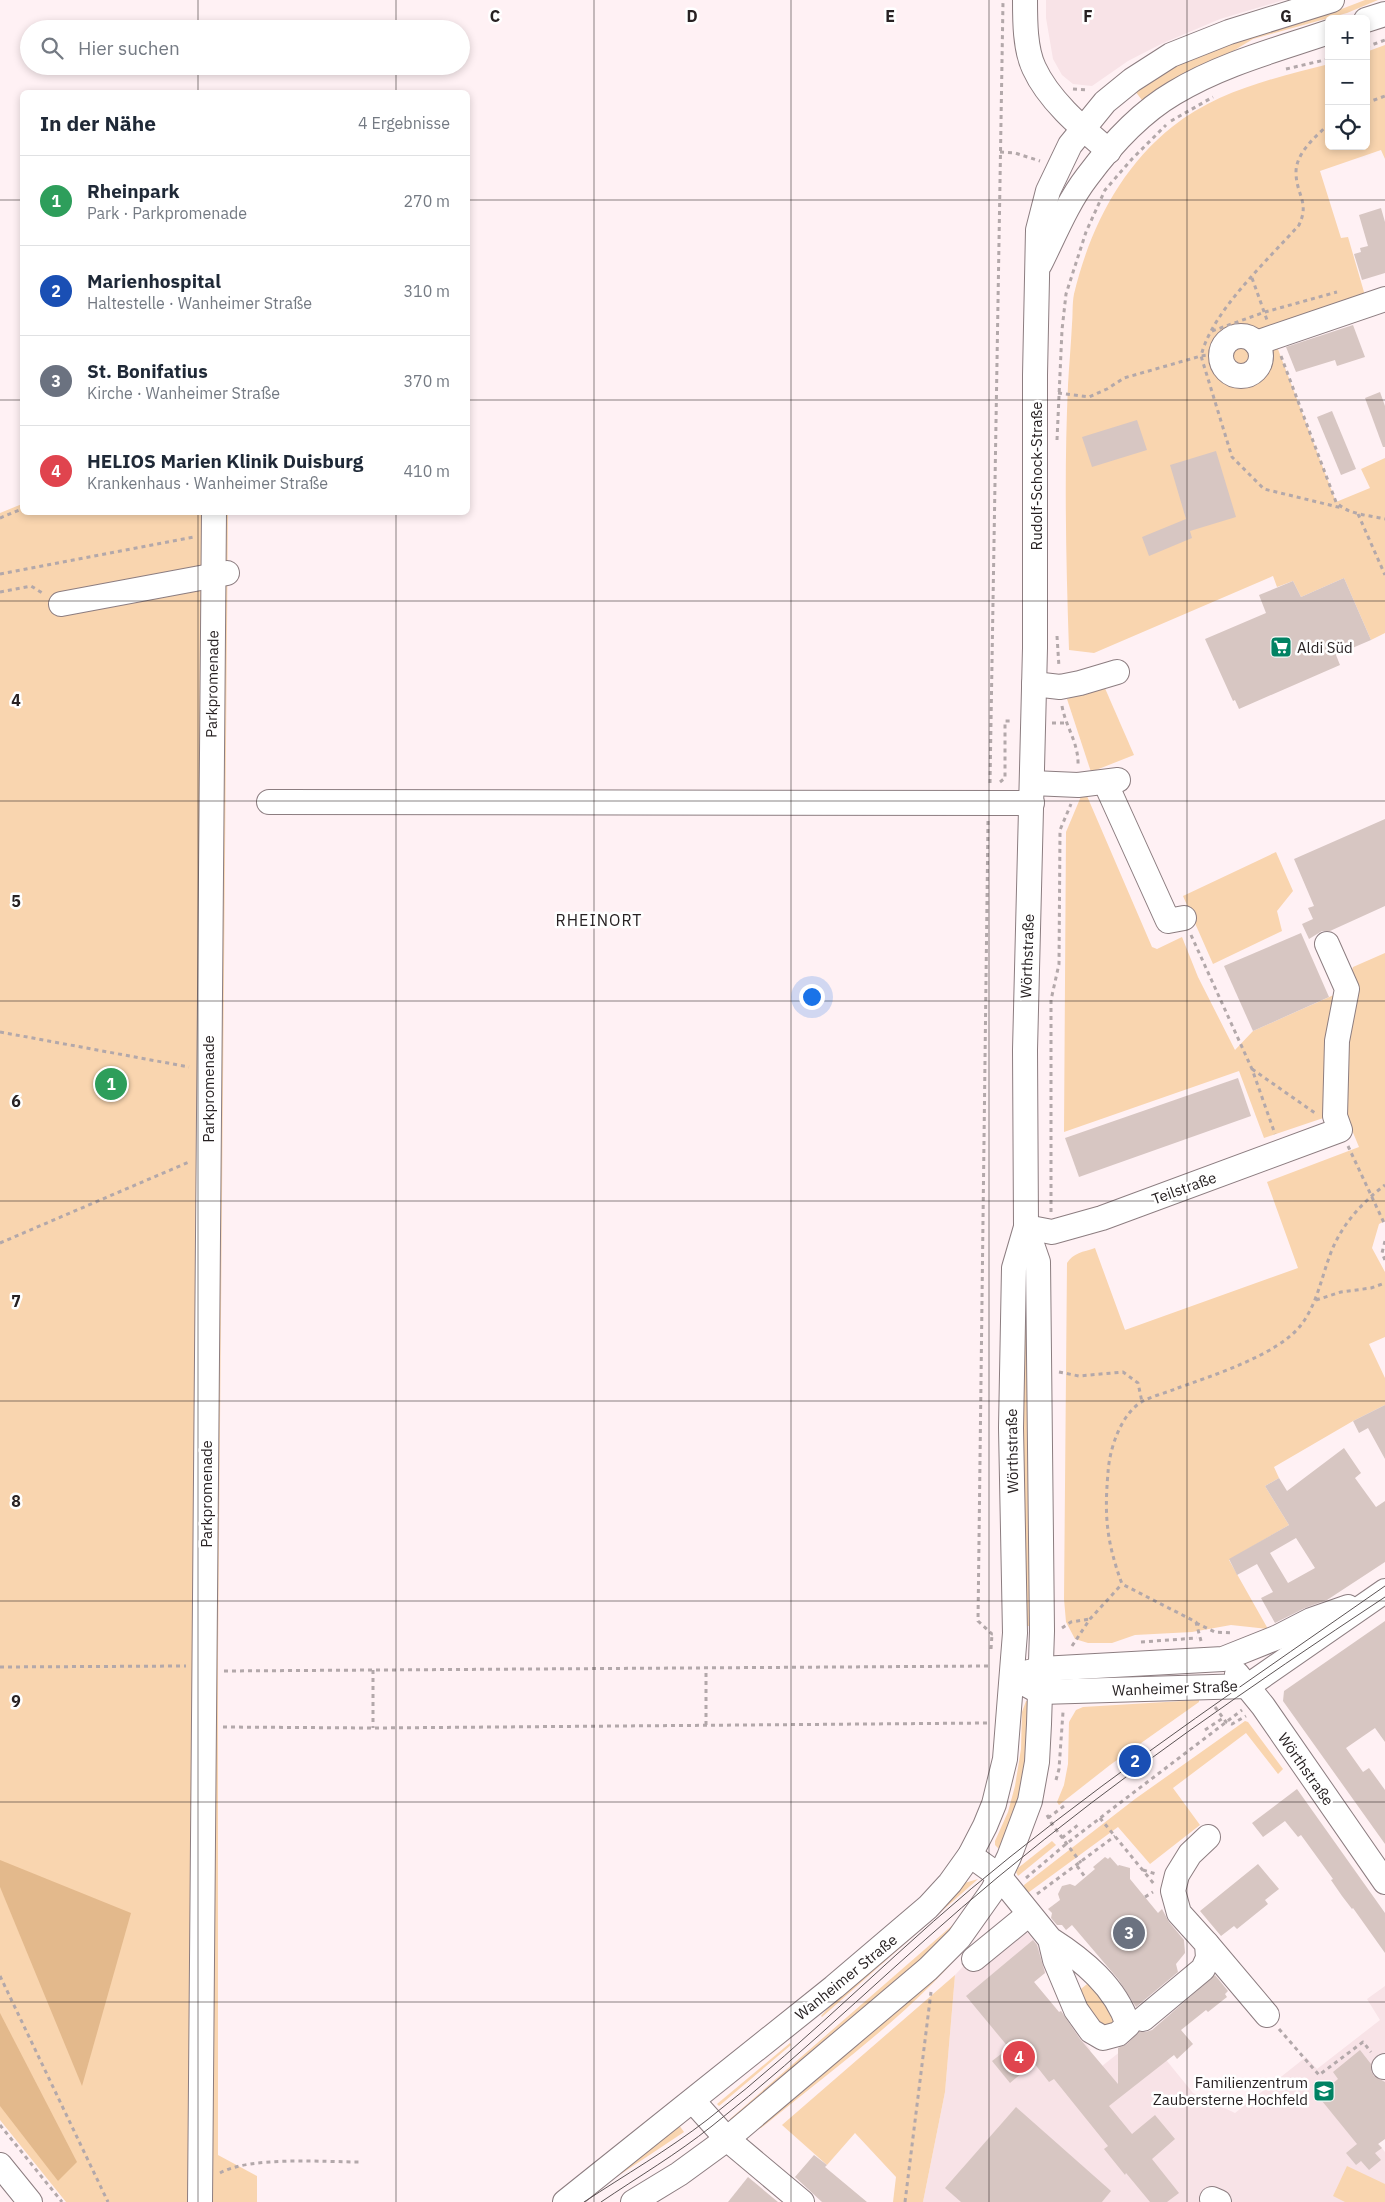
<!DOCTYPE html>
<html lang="de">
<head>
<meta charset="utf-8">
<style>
  body { margin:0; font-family:"IBM Plex Sans",sans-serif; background:#f6f6f7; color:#1f2937 }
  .controls { position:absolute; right:15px; top:15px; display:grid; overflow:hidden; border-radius:8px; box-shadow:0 2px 8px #0003 }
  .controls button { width:45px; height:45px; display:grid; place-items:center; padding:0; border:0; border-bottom:1px solid #e0e1e3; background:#fff; color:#1f2937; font:25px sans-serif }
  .you { position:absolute; left:811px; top:996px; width:18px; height:18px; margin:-12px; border:4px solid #fff; border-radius:50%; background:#1a73e8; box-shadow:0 0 0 8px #1a73e833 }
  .badge { display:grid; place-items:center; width:32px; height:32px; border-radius:50%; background:#1a73e8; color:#fff; font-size:16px; font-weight:700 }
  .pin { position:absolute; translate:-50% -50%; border:2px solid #fff; box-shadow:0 1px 5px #0006 }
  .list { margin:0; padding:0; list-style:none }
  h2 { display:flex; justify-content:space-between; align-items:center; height:65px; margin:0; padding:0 20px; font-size:21px }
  h2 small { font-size:16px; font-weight:400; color:#747a83 }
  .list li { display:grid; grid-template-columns:32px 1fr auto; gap:15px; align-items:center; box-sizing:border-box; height:90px; padding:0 20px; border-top:1px solid #e0e1e3 }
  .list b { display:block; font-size:19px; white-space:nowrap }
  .list p { margin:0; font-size:16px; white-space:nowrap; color:#747a83 }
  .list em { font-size:16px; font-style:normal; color:#747a83 }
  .icon { flex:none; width:28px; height:28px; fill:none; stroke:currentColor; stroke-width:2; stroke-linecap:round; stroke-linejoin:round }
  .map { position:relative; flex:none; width:1385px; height:2202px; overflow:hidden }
  .search { position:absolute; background:#fff; box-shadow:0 2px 8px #0003; left:20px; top:20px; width:450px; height:55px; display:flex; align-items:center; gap:12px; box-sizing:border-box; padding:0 18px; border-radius:28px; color:#747a83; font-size:19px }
  .panel { position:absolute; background:#fff; box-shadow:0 2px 8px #0003; left:20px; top:90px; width:450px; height:425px; border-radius:8px }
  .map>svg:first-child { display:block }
  .built { fill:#f8e3e7 }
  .green { fill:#f9d5af }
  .forest { fill:#e3b98c }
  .building { fill:#d7c6c2; fill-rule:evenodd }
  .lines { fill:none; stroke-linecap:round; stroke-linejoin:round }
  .minor-casing { stroke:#8c7d80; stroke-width:26 }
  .path { stroke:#b3a8aa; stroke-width:3; stroke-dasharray:4 4; stroke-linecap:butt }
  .minor { stroke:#fff; stroke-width:24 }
  .tram { stroke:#5b5354; stroke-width:1 }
  .grid { fill:none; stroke:#282223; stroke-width:1; stroke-opacity:0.55 }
  .labels { text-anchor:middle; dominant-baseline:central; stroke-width:5; stroke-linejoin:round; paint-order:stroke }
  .street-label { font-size:15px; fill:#282223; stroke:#fff }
  .poi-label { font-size:15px; fill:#282223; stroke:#fff; text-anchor:start }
  .neighbourhood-label { font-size:16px; letter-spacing:1px; fill:#282223; stroke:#fff }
  .grid-label { font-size:16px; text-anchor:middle; font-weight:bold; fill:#282223; stroke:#fff; stroke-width:5; stroke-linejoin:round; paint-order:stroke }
</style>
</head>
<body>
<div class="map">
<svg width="1385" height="2202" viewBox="0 0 1385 2202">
  <rect width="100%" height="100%" fill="#fff1f4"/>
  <g class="built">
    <polygon points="1046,0 1284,0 1220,19 1161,44 1128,61 1092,86 1073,84 1062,75 1053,59 1046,18"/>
    <polygon points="1017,1920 1054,1965 1034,1982 1059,2012 1061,2011 1091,2050 1087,2052 1097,2070 1121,2051 1118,2044 1128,2039 1141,2029 1193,2093 1235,2113 1306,2057 1317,2069 1380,2020 1367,1999 1385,1986 1385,2121 1370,2133 1385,2152 1385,2202 923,2202 945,2092 955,1975 975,1954"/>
  </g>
  <g class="green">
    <polygon points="1365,0 1378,0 1347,13 1253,39 1145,104 1135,91 1176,63 1251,36 1326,15"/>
    <path d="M1385,45V159L1381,150L1320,171L1341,238L1348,237L1366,299L1276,344L1336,502L1370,488L1361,469L1385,458V633L1371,640L1344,578L1301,597L1293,581L1277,587L1273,576L1094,653L1069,650C1066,561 1064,473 1068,385C1069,365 1071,345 1072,324C1073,315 1072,304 1074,294C1089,231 1120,168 1172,127C1217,91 1274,78 1329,64V146H1366V52Z"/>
    <polygon points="22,504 22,512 228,513 218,1655 218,2155 257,2176 257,2202 66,2202 0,2120 0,513"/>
    <polygon points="1104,686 1134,755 1091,772 1067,699"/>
    <path d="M1082,794L1087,796L1152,947L1157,949L1182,937L1198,977L1235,1050L1253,1031L1345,990L1353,967L1385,953V1221L1379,1224L1372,1248L1385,1272V1337L1369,1344L1385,1378V1405L1353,1421L1274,1467L1279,1478L1265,1486L1289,1525L1229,1560L1268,1629L1231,1625L1192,1632L1135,1635L1112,1643H1088L1075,1639L1066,1622L1064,1599L1067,1263C1073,1253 1083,1252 1095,1248L1125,1330L1298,1268L1267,1182L1359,1147L1344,1111L1264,1138L1239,1071L1064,1132L1066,832Z"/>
    <polygon points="1276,852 1293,891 1277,911 1282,931 1213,964 1183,896"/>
    <polygon points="1027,1259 1032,1626 1026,1626 1020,1291"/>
    <polygon points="1199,1700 1199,1702 1110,1765 1059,1805 1057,1802 1064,1785 1068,1764 1069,1722 1076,1710 1083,1707"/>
    <polygon points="1026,1701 1029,1701 1025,1786 1000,1850 995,1845 995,1841 1008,1812 1015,1786 1021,1749 1022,1712"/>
    <polygon points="1245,1721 1248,1722 1283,1769 1278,1774 1246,1733 1173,1788 1200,1825 1150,1864 1118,1827 1025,1895 1024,1885 1135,1799"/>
    <polygon points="1052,1841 1056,1845 1018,1876 1016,1872 1018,1868"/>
    <polygon points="978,1879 822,2017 821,2016 837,1998 961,1884"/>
    <polygon points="955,1923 957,1925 936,1948 732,2122 730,2119"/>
    <path d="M980,1925L982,1927C925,2003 844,2060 771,2120L761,2128L753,2130Z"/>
    <polygon points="955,1975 945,2092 923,2202 893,2202 896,2177 855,2133 827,2165 782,2125"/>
    <polygon points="1092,1980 1116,2024 1104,2031 1076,1993"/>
    <polygon points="790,2043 791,2045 719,2106 717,2104"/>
    <polygon points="679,2125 684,2132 603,2186"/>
    <polygon points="1347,2166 1385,2184 1385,2202 1345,2202 1333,2196"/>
  </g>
  <g class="forest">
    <polygon points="0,1860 131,1913 82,2086 0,1887"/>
    <polygon points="0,2013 77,2162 58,2181 0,2106"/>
  </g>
  <g class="building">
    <polygon points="1381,208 1385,222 1385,273 1362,280 1354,254 1361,252 1360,248 1368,246 1359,215"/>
    <polygon points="1353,325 1365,357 1337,366 1335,360 1296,372 1286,347"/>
    <polygon points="1380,392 1385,406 1385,447 1383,447 1365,398"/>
    <polygon points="1332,411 1356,469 1341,475 1317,417"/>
    <polygon points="1137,420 1147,450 1092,467 1082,437"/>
    <polygon points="1216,451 1236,517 1190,531 1192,538 1149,556 1142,537 1186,519 1170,465"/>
    <polygon points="1344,578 1371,640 1336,655 1340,665 1239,709 1235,700 1233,701 1205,639 1266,613 1259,595 1293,581 1301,597"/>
    <polygon points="1385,819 1385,906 1330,931 1322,931 1309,939 1302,924 1313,919 1308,908 1314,906 1294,859"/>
    <polygon points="1301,933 1329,997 1253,1031 1224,966"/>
    <polygon points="1238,1078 1251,1116 1079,1177 1065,1138"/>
    <polygon points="1385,1405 1385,1459 1368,1428 1359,1433 1353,1421"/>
    <path d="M1344,1448L1361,1473L1355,1478L1376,1507L1385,1501V1562L1327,1600L1305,1608L1275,1623L1261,1598L1273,1592L1257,1564L1237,1575L1229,1559L1289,1525L1265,1486L1279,1478L1287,1491ZM1296,1538L1315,1568L1288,1583L1270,1553Z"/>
    <polygon points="1385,1621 1385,1742 1375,1728 1346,1748 1363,1772 1369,1768 1385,1790 1385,1844 1283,1701 1284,1691"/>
    <polygon points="1297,1789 1385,1913 1385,1953 1353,1908 1352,1909 1342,1896 1331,1880 1333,1879 1301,1835 1298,1837 1285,1821 1263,1837 1252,1823"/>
    <polygon points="1105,1857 1108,1859 1110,1857 1118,1866 1119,1865 1130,1868 1130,1879 1158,1913 1162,1909 1169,1922 1184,1940 1185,1953 1176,1964 1178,1972 1136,2007 1118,1979 1072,1925 1066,1930 1062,1925 1057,1925 1051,1918 1052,1913 1048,1909 1060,1900 1058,1894 1062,1886 1070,1884 1075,1886 1095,1869 1093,1867"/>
    <polygon points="1258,1864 1279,1889 1265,1900 1268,1904 1237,1929 1234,1926 1221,1936 1200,1911"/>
    <polygon points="1033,1940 1037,1945 1045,1973 1034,1982 1059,2012 1061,2011 1080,2039 1118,2084 1118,2048 1127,2044 1139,2032 1146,2032 1152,2030 1215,1975 1228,1991 1225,1994 1227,1997 1208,2012 1206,2010 1181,2030 1193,2044 1177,2059 1174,2055 1109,2106 1132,2134 1155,2115 1175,2139 1152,2159 1179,2193 1167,2202 1150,2202 1126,2173 1125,2175 1104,2149 1108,2146 1054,2079 1049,2082 1034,2063 1010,2083 992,2061 1009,2048 966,1996"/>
    <polygon points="1360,2050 1371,2064 1371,2071 1374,2076 1385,2082 1385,2139 1378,2144 1382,2148 1375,2153 1381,2160 1369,2170 1361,2161 1356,2165 1346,2153 1357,2144 1318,2096 1338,2079 1333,2072"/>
    <polygon points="1016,2107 1111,2191 1102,2202 961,2202 945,2188"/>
    <polygon points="814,2155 827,2165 825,2167 867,2202 822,2202 795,2177"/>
    <polygon points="748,2177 778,2202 728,2202"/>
  </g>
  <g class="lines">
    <g class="minor-casing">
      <g id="minor">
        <path d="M1025,0C1025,21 1025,49 1034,68C1049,101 1082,128 1109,151"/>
        <polyline points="1366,20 1385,14"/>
        <path d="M1040,264C1054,236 1067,203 1087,177C1110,146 1140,113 1174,93C1222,64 1276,50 1329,32"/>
        <circle cx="1241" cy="356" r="20"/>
        <polyline points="1256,343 1385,299"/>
        <polyline points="61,604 227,573"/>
        <polyline points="1034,684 1060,687 1080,683 1117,672"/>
        <polyline points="1105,782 1168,921 1184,918"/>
        <polyline points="1032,783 1078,785 1118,780"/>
        <polyline points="269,802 1032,803"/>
        <polyline points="1026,1227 1052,1232 1102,1218 1340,1130 1335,1116 1337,1041 1347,989 1327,944"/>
        <polyline points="1025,1673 1041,1669 1223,1659 1278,1637 1311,1620 1348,1607"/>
        <polyline points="1237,1674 1263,1706 1385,1882"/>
        <polyline points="1027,1685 1040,1692 1248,1686 1385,1591"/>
        <path d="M970,1855L999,1876L1050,1939L1055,1960L1076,2010L1091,2031L1103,2038L1118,2034L1128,2025C1116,1987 1083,1960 1050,1939"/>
        <polyline points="1207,1944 1267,2015"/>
        <polyline points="974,1959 1029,1914"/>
        <polyline points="1143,2019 1203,1969 1208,1958 1207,1944 1179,1913 1173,1891 1177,1875 1190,1854 1208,1837"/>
        <polyline points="1384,2067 1385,2066"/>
        <polyline points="693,2101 727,2139 802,2202"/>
        <polyline points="0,2165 30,2202"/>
        <polyline points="1212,2199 1219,2202"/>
        <polyline points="200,2202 214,512"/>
        <polyline points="565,2202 834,1987 928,1907 950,1883 970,1855 985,1826 994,1804 1005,1759 1015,1633 1011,1428 1014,1268 1026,1227 1025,1050 1035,648 1035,375 1038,230 1048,191 1070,145 1105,102 1132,80 1171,55 1229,32 1332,0"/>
        <polyline points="633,2202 679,2174 727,2139 928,1969 959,1938 993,1890 1009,1857 1030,1801 1037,1762 1039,1724 1042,1631 1038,1262 1026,1227"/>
      </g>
    </g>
    <g class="path">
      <polyline points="1366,47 1385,40"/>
      <polyline points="1286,69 1329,59"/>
      <polyline points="1073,89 1089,90"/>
      <polyline points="1366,103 1385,96"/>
      <polyline points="1171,121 1213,97"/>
      <path d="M1329,124C1316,136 1296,153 1296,172C1296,195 1310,202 1299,225C1268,260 1212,311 1201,356L1232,457L1264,489L1342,508"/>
      <polyline points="1000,152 1015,153 1040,161"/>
      <polyline points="1252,278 1267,320"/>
      <polyline points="1212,331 1265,312 1337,292"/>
      <path d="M1281,356L1336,502C1348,515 1369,515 1385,519"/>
      <polyline points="1058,393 1089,397 1107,389 1124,378 1201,356 1221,353"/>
      <polyline points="1057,440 1062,330 1066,294 1086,232 1105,190 1132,159 1166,125"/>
      <polyline points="1358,514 1385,575"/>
      <polyline points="0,518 22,509"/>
      <polyline points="0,574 194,537"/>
      <polyline points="0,592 31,586 44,594"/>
      <polyline points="1057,636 1059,667"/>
      <path d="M1062,706C1066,728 1079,743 1078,766"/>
      <polyline points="1052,723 1066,723"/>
      <polyline points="1000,782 1005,778 1005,721 1013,721"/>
      <polyline points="990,783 1003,2"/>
      <polyline points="988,821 978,1621 992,1634 994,1634"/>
      <polyline points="1191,935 1252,1069 1275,1134"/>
      <polyline points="0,1032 189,1067"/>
      <polyline points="1252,1069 1315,1113"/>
      <polyline points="1348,1146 1385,1225"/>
      <polyline points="1051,1212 1051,1000 1059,964 1060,830 1071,804"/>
      <polyline points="1385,1241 1382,1253 1385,1260"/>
      <polyline points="0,1243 189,1162"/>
      <polyline points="1316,1300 1341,1292 1371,1288 1385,1283"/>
      <polyline points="1059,1372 1079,1376 1123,1372 1138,1383 1142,1402"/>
      <polyline points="1196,1623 1215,1632 1233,1633"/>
      <polyline points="1062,1628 1071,1622 1090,1619"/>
      <path d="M1201,1641L1196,1622L1122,1584C1107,1543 1104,1517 1108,1473C1109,1450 1121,1413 1143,1401C1153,1396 1165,1393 1175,1389C1211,1376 1278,1355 1301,1325C1317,1304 1321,1279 1330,1255C1340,1227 1361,1203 1385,1185"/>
      <polyline points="1141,1642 1197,1638"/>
      <polyline points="1072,1646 1090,1619 1122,1584"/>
      <polyline points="991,1649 992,1634"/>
      <polyline points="0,1667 186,1666"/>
      <polyline points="373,1670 373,1728"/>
      <polyline points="224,1671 991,1666"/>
      <polyline points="1215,1707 1226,1722 1232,1724 1246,1716"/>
      <polyline points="706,1725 706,1668"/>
      <polyline points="223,1727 373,1728 989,1723"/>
      <polyline points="1205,1730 1223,1718"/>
      <polyline points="1056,1780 1059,1769 1063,1712"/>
      <polyline points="1047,1815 1052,1824 1081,1863"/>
      <polyline points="1048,1818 1064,1806"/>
      <polyline points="1100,1818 1154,1884"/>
      <polyline points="1062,1838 1079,1824"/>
      <polyline points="1077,1866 1085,1877"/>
      <polyline points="1143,1870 1156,1874"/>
      <polyline points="1026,1878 1066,1844 1242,1710"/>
      <polyline points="1037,1894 1115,1836"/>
      <polyline points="1145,1897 1153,1892"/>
      <polyline points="0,1976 108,2202"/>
      <polyline points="1279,2029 1319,2075 1363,2042 1371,2052"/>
      <polyline points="0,2125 62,2202"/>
      <path d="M220,2173C250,2156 324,2162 360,2162"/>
      <polyline points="905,2202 931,1992"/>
    </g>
    <use href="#minor" class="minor"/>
    <g class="tram">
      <path d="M584,2202C625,2175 668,2150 707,2120C813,2038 905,1940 1010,1857C1131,1760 1259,1674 1385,1586"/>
      <path d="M601,2202C638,2177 677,2154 712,2126C811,2048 900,1958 998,1877C1120,1776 1252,1685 1385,1597"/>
    </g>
  </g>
  <path class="grid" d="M198,0V29M396,0V29M594,0V2202M791,0V2202M989,0V2202M1187,0V2202M198,66V92M396,66V92M0,200H22M468,200H1385M0,400H22M468,400H1385M198,512V2202M396,512V2202M0,601H1385M0,801H1385M0,1001H1385M0,1201H1385M0,1401H1385M0,1601H1385M0,1802H1385M0,2002H1385"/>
  <defs>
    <g id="supermarket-square" transform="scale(1.125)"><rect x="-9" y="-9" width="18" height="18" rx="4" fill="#018263" stroke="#fff"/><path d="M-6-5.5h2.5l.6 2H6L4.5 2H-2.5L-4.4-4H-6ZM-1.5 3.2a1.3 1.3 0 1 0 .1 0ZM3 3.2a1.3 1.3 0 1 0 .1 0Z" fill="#fff"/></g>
    <g id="school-square" transform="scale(1.125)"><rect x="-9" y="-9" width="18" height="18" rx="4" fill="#018263" stroke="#fff"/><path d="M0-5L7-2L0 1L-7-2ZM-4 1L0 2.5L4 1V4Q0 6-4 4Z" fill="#fff"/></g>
  </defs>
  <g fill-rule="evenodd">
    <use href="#supermarket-square" x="1281" y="647"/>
    <use href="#school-square" x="1324" y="2091"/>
  </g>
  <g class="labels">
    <g class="street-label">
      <text transform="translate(1036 476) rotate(-90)">Rudolf-Schock-Straße</text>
      <text transform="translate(212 684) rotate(-89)">Parkpromenade</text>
      <text transform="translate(1027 956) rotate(-88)">Wörthstraße</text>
      <text transform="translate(208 1089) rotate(-90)">Parkpromenade</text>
      <text transform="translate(1184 1188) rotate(-20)">Teilstraße</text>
      <text transform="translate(1012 1451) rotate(-91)">Wörthstraße</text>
      <text transform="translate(206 1494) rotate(-90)">Parkpromenade</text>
      <text transform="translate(1175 1688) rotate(-2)">Wanheimer Straße</text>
      <text transform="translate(1306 1769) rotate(55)">Wörthstraße</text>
      <text transform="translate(846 1977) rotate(-39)">Wanheimer Straße</text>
    </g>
    <g class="poi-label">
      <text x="1297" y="647">Aldi Süd</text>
      <text x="1308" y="2082" text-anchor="end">Familienzentrum<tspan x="1308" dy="17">Zaubersterne Hochfeld</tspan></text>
    </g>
    <g class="neighbourhood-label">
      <text x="599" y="920">RHEINORT</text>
    </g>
  </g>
  <g class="grid-label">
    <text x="495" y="22">C</text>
    <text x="692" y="22">D</text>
    <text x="890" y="22">E</text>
    <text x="1088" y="22">F</text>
    <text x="1286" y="22">G</text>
    <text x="16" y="706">4</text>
    <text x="16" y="907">5</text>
    <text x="16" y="1107">6</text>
    <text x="16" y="1307">7</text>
    <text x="16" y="1507">8</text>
    <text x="16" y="1707">9</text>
  </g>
</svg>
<div class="controls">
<button>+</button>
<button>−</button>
<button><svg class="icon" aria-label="locate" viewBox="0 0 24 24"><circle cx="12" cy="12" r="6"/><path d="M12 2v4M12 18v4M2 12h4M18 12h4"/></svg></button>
</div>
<div class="you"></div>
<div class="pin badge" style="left:111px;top:1084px;background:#2e9e5b">1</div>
<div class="pin badge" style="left:1135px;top:1761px;background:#1a4fb4">2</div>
<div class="pin badge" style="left:1129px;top:1933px;background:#6b7280">3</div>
<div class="pin badge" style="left:1019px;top:2057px;background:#e0444e">4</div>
<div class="search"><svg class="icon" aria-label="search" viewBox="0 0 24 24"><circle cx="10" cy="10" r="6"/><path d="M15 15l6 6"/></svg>Hier suchen</div>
<section class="panel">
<h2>In der Nähe<small>4 Ergebnisse</small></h2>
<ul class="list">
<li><span class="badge" style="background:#2e9e5b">1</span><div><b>Rheinpark</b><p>Park · Parkpromenade</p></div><em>270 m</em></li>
<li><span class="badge" style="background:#1a4fb4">2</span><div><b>Marienhospital</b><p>Haltestelle · Wanheimer Straße</p></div><em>310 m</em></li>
<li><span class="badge" style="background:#6b7280">3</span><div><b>St. Bonifatius</b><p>Kirche · Wanheimer Straße</p></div><em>370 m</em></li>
<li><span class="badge" style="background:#e0444e">4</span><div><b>HELIOS Marien Klinik Duisburg</b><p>Krankenhaus · Wanheimer Straße</p></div><em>410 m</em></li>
</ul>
</section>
</div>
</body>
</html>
